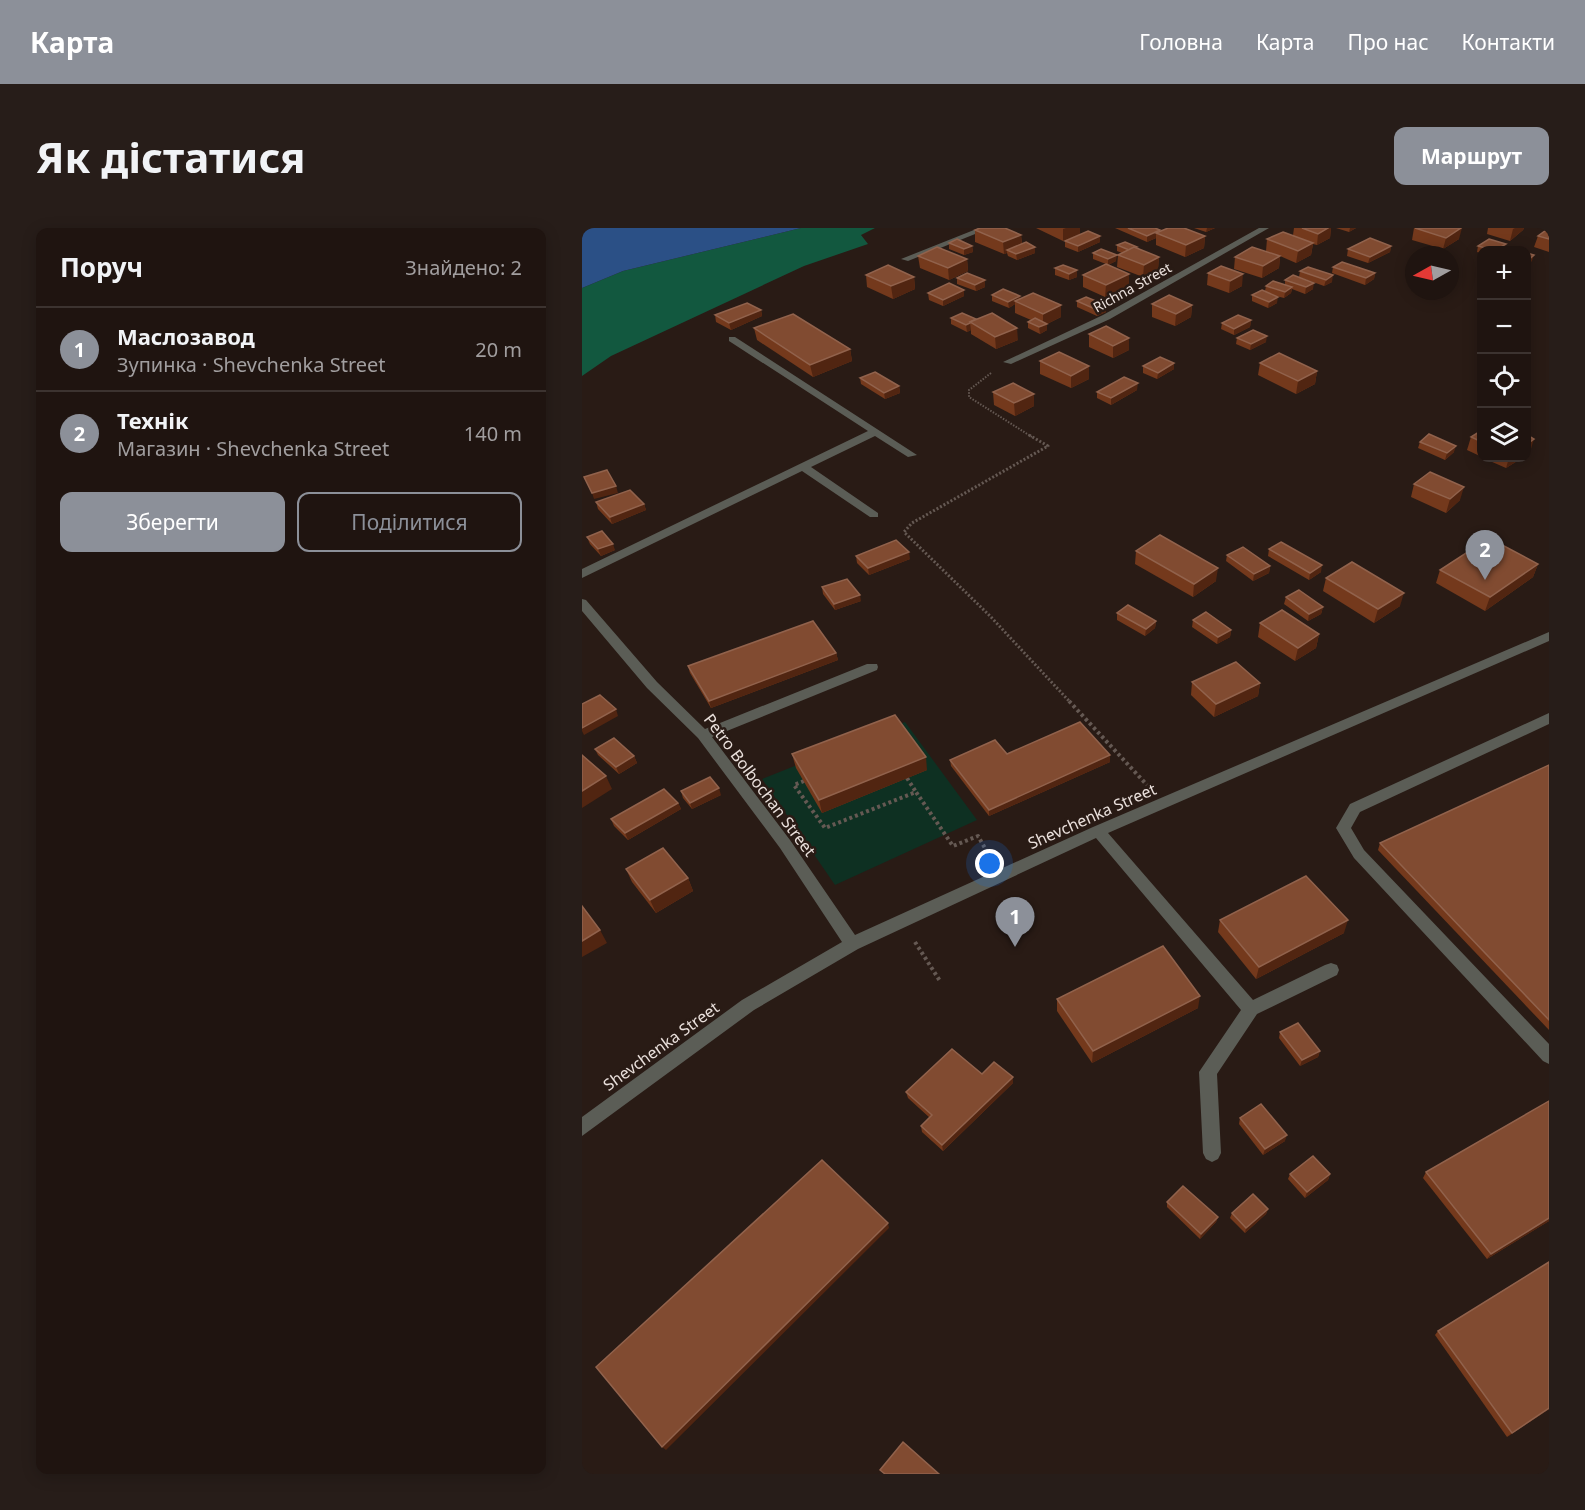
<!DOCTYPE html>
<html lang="uk">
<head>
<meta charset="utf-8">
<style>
  body { margin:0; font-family:"Noto Sans",sans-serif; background:#271d19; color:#f1f3f6 }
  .controls { position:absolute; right:18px; top:18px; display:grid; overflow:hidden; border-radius:12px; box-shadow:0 3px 15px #0003 }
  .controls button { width:54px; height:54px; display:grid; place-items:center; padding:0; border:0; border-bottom:2px solid #3c3330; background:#1f1410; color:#f1f3f6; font:30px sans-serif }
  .compass { position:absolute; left:823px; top:18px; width:54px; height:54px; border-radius:50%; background:#1f1410; box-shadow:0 3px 15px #0003; rotate:262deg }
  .you { position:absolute; left:408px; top:636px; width:21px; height:21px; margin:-15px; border:4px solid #fff; border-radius:50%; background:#1a73e8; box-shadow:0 0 0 9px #1a73e833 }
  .badge { display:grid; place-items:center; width:39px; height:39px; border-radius:50%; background:#8c9099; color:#fff; font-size:20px; font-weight:700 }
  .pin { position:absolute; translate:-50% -50px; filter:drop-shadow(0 2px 3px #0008) }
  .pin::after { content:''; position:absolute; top:32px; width:21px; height:18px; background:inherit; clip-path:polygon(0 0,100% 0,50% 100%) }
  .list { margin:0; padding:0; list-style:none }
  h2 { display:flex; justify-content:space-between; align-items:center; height:78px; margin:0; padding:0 24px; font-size:26px }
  h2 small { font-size:20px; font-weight:400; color:#a19e9f }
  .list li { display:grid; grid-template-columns:39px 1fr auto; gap:18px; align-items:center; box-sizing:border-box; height:84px; padding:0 24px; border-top:2px solid #3c3330 }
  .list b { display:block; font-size:22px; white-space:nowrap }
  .list p { margin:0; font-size:20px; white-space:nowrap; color:#a19e9f }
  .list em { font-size:20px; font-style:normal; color:#a19e9f }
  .actions { display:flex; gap:12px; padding:18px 24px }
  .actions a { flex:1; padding:14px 0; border:2px solid #8c9099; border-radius:12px; text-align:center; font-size:21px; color:#8c9099 }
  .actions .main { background:#8c9099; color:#fff }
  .icon { flex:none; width:33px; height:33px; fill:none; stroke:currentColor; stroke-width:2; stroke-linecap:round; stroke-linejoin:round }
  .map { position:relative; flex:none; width:967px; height:1246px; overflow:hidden; border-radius:12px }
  header { display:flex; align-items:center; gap:36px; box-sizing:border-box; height:84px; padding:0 30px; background:#8c9099; color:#fff }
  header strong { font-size:28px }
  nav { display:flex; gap:33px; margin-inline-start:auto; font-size:21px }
  .intro { display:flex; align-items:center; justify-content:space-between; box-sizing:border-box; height:144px; padding:0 36px }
  h1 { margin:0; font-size:42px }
  .button { padding:15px 27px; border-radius:12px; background:#8c9099; color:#fff; font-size:21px; font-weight:700 }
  main { display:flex; gap:36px; padding:0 36px }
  aside { flex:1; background:#1f1410; border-radius:12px; box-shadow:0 3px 15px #0003 }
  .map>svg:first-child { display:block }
  .green { fill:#0e3022 }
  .forest { fill:#12583f }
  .water { fill:#2b5086 }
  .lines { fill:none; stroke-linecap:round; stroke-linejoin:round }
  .path-far2 { stroke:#655953; stroke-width:2; stroke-dasharray:1.5 1.5; stroke-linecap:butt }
  .path-far1 { stroke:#655953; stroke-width:3; stroke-dasharray:2 2; stroke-linecap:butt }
  .path { stroke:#655953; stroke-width:4; stroke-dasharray:3 3; stroke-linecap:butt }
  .minor { fill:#5b5d56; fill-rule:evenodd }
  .wall { fill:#74391c }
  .shaded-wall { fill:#512511 }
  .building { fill:#814b31; stroke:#91624c; stroke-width:1.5 }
  .labels { text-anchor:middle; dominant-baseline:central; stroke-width:5; stroke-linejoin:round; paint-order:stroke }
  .far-street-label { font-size:14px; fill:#eae0dc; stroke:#291b15 }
  .street-label { font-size:16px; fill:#eae0dc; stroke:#291b15 }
</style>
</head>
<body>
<header>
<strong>Карта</strong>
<nav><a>Головна</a><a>Карта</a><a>Про нас</a><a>Контакти</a></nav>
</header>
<div class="intro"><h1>Як дістатися</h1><a class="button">Маршрут</a></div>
<main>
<aside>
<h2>Поруч<small>Знайдено: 2</small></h2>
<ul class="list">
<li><span class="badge">1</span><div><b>Маслозавод</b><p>Зупинка · Shevchenka Street</p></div><em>20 m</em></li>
<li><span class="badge">2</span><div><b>Технік</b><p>Магазин · Shevchenka Street</p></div><em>140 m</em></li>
</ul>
<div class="actions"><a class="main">Зберегти</a><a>Поділитися</a></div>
</aside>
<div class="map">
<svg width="967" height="1246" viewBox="0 0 967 1246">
  <rect width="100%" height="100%" fill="#291b15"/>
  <polygon class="green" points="323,494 395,592 253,657 180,551"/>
  <polygon class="forest" points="219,0 293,0 279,7 286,16 222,38 29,128 0,148 0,60 41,43"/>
  <polygon class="water" points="0,0 219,0 41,43 0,60"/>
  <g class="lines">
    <polyline class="path-far2" points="409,145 387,162 387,169 450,209"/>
    <polyline class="path-far1" points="447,207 466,218 330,295 322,304 408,388 488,474"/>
    <g class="path">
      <polyline points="487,473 565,557"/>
      <polyline points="325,550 334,564"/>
      <polyline points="222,553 212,557 243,600 334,564 371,618 396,608 407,627"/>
      <polyline points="333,714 358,753"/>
    </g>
    <g class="minor">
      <polygon points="397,0 408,0 326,33 319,31"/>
      <polygon points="677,0 687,0 528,91 429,136 421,134 521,87"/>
      <polygon points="147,109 153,109 335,227 326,229 293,208 229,239 296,285 296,289 288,289 220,243 0,350 0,341 286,203 147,113"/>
      <polygon points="0,371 4,372 75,454 123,501 285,436 295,436 296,439 295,442 130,509 208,612 273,707 511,599 967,404 967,413 526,605 671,772 743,737 749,735 755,737 757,742 755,747 675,786 635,846 639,925 636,931 630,934 624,931 621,925 617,844 659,782 514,610 276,721 172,782 0,908 0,889 160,772 260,714 198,620 116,510 65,460 0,383"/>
      <polygon points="967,485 967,496 778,584 769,600 782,622 967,816 967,836 961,833 772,630 754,600 768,576"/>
    </g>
  </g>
  <g class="wall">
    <polygon points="454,0 498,0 498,6 481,13"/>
    <polygon points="533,0 573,0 578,3 623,8 622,20 603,29 574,17 574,10 565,14"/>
    <polygon points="612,0 633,0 624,4"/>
    <polygon points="712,0 749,0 748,10 735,17 731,16 729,27 714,35 698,28 697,40 680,50 652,41 653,29 684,23 685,11 711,7"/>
    <polygon points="754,0 774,0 767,4"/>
    <polygon points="832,0 877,11 861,21 830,12"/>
    <polygon points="906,0 942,0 941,2 928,13 905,6"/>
    <polygon points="967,0 967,24 952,19 956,8"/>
    <polygon points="393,2 439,7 440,16 453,25 435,32 426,28 425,25 422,26 393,14"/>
    <polygon points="518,8 518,14 496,24 483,19 483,13"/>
    <polygon points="367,15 390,18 391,24 382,27 367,21"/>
    <polygon points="535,17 555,19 555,20 577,29 576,41 561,49 535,39 536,27 540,25 535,23"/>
    <polygon points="809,18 808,24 786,35 765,28 766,21"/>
    <polygon points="896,18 922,22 900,22 900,26 895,24"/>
    <polygon points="511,25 534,33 526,37 547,58 523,69 501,59 501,47 524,36 511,31"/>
    <polygon points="336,28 385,31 386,43 367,52 338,40"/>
    <polygon points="751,39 793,45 792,51 783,57 750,45"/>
    <polygon points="473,40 495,49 487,52 473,47"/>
    <polygon points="718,43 750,54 742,58 717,49"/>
    <polygon points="626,45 660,58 647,65 625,57"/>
    <polygon points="284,47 332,49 333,61 311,71 285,59"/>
    <polygon points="375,50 403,52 403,59 394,63 375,56"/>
    <polygon points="703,52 731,61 723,66 710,61 709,65 702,70 694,68 695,75 686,80 670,73 670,67 683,63 684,58 703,57"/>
    <polygon points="382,62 382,68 361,78 347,72 346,65"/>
    <polygon points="410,67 438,68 438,71 479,89 465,96 465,102 458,106 446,100 446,94 449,92 433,85 433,76 427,80 410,73"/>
    <polygon points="495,73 524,77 524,84 515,88 495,79"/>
    <polygon points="570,76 610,77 609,89 593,98 570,89"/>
    <polygon points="179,82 180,88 149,102 134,94 133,87"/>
    <polygon points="380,85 436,112 414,121 389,106 389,102 385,104 369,96 369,90"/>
    <polygon points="669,92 668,99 652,107 639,101 640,95"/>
    <polygon points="172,100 268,121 270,133 231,149 175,112"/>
    <polygon points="507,106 547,110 547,122 531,130 507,119"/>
    <polygon points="655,110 684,114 668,122 654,116"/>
    <polygon points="458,133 507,138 507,151 489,160 458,146"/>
    <polygon points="678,135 735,143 733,156 714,166 676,147"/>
    <polygon points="561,138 592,141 575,151 561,145"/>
    <polygon points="278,150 317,158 318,165 303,171 279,156"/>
    <polygon points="555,162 529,177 515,170 515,164"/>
    <polygon points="411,164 452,166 452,178 433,188 412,177"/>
    <polygon points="900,202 900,229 885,222 889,209"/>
    <polygon points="838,214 872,224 863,232 836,220"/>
    <polygon points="901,230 940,230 924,240"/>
    <polygon points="832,256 878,272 864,285 829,269"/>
    <polygon points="14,274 62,276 64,282 30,296 16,281"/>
    <polygon points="5,309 33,322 19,328 8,316"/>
    <polygon points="687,321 739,344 727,352 686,328"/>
    <polygon points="554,323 634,353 611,369 553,336"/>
    <polygon points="645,327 688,338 687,345 671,353 644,333"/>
    <polygon points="274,328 328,331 287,347 275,335"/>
    <polygon points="956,336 951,349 903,383 854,355 858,342"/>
    <polygon points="744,350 818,378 792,395 741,363"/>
    <polygon points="240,359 279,373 253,382 241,366"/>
    <polygon points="704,369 741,379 739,386 726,393 702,376"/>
    <polygon points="535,385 574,393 573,400 563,408 535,392"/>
    <polygon points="611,392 649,402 648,409 635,416 610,399"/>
    <polygon points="678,395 737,406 734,420 713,433 676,409"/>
    <polygon points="254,425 256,432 129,480 108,445 106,438"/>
    <polygon points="610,454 678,455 676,468 632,489 609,467"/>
    <polygon points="13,521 52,528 55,535 37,546 16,527"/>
    <polygon points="210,526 345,542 240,585 214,540"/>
    <polygon points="425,526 528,534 407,588 369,538 368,532"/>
    <polygon points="967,537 967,802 796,622 798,615"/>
    <polygon points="99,563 139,567 110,581 101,570"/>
    <polygon points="96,575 99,581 46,612 32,598 29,591"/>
    <polygon points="44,641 106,650 111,663 74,685 50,654"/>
    <polygon points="638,692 762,705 674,751 636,704"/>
    <polygon points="475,771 616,780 510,835 475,783"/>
    <polygon points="698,804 738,823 736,829 718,838 697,810"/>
    <polygon points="431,855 361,923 340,904 339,898 348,890 326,870 324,864"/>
    <polygon points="967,873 967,993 905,1031 841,950 844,944"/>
    <polygon points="658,890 703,913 681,927 657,896"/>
    <polygon points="708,946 748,946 746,952 723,970 706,951"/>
    <polygon points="585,974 636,989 634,994 618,1011 585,979"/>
    <polygon points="686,981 684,986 663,1005 648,990 650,985"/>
    <polygon points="967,1034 967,1181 925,1209 853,1107 856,1103"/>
  </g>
  <g class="shaded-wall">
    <polygon points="484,0 498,0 498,6 481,13 481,1"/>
    <polygon points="625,0 633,0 624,4"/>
    <polygon points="746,0 749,0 748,10 735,17 736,6"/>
    <polygon points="768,0 774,0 767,4"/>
    <polygon points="879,0 880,0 877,11 861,21 864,10"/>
    <polygon points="933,0 942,0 941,2 928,13 931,1"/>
    <polygon points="578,2 578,7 574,5 574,10 565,14 565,8"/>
    <polygon points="439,7 440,19 425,22 425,25 422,26 421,14"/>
    <polygon points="518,8 518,14 496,24 496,18"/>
    <polygon points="623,8 622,20 603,29 604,17"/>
    <polygon points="731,15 729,27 714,35 716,23"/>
    <polygon points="924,16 922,22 914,22"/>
    <polygon points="390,18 391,24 382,27 382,21"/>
    <polygon points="809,18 808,24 786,35 788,29"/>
    <polygon points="453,19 453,25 435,32 434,26"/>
    <polygon points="535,27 534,33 526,37 526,31"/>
    <polygon points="952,27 950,33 945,38 945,33"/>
    <polygon points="698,28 697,40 680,50 681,38"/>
    <polygon points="577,29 576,41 561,49 562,37"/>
    <polygon points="385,31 386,43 367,52 366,40"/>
    <polygon points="495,42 495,49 487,52 487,46"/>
    <polygon points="793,45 792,51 783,57 784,50"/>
    <polygon points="547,46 547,58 523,69 524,57"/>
    <polygon points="661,46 660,58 647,65 648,53"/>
    <polygon points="751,47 750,54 742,58 744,52"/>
    <polygon points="332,49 333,61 311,71 309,58"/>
    <polygon points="403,52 403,59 394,63 393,57"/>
    <polygon points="732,55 731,61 723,66 724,59"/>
    <polygon points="710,59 709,65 702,70 703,64"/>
    <polygon points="382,62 382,68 361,78 361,72"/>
    <polygon points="438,68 438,74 433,73 433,76 427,80 426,74"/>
    <polygon points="696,69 695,75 686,80 687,74"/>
    <polygon points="479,77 479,89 465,96 465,102 458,106 457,99 461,98 461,86"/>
    <polygon points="524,77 524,84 515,88 515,82"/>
    <polygon points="610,77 609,89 593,98 594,86"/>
    <polygon points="179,82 180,88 149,102 147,95"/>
    <polygon points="669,92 668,99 652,107 652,101"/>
    <polygon points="388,95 389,102 385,104 384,97"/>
    <polygon points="435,100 436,112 414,121 413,109"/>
    <polygon points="685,108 684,114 668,122 669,116"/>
    <polygon points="547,110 547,122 531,130 531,118"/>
    <polygon points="268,121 270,133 231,149 228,137"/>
    <polygon points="592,135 592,141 575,151 576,145"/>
    <polygon points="507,138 507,151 489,160 489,148"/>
    <polygon points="735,143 733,156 714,166 716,153"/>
    <polygon points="556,155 555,162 529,177 529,170"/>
    <polygon points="317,158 318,165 303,171 302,165"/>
    <polygon points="452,166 452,178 433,188 432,175"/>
    <polygon points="952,211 948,224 945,226 945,216"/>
    <polygon points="874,218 872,224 863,232 865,225"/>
    <polygon points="927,230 940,230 924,240"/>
    <polygon points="34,258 36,265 12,271 10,265"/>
    <polygon points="882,259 878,272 864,285 868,271"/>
    <polygon points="62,276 64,282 30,296 28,289"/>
    <polygon points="31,316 33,322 19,328 16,321"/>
    <polygon points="327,324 328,331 287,347 286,340"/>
    <polygon points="956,336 951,349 903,383 908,369"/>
    <polygon points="740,337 739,344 727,352 728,345"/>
    <polygon points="688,338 687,345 671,353 672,346"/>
    <polygon points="636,340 634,353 611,369 612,356"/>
    <polygon points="822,365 818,378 792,395 796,381"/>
    <polygon points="278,367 279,373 253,382 252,376"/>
    <polygon points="741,379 739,386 726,393 727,386"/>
    <polygon points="574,393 573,400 563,408 564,401"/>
    <polygon points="649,402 648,409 635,416 636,409"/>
    <polygon points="737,406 734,420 713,433 716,420"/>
    <polygon points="254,425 256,432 129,480 127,473"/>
    <polygon points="678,455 676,468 632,489 634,476"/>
    <polygon points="34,481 36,488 2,507 0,503 0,500"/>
    <polygon points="528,527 528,534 407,588 407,582"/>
    <polygon points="52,528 55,535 37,546 34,539"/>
    <polygon points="344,529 345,542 240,585 237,572"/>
    <polygon points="24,548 30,561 0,580 0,563"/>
    <polygon points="137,560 139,567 110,581 108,575"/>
    <polygon points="96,575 99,581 46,612 43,605"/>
    <polygon points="106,650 111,663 74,685 68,672"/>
    <polygon points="766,692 762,705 674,751 677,739"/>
    <polygon points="18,702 25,715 0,729 0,713"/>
    <polygon points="618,768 616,780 510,835 511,823"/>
    <polygon points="738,823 736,829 718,838 720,832"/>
    <polygon points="431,849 431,855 361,923 360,917"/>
    <polygon points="705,907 703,913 681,927 683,921"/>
    <polygon points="748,946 746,952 723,970 725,964"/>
    <polygon points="686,981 684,986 663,1005 664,1000"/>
    <polygon points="636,989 634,994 618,1011 619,1006"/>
    <polygon points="967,990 967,993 905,1031 909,1026"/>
    <polygon points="306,995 307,1000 84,1222 80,1219"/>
    <polygon points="967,1180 967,1181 925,1209 930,1205"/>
  </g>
  <g class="building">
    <polygon points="398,0 423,0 439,7 421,14 393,2"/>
    <polygon points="546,0 573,0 578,2 565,8"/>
    <polygon points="586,0 602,0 623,8 604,17 574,5"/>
    <polygon points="720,0 746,0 736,6"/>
    <polygon points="833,0 879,0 864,10"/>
    <polygon points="967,0 967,11 956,8"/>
    <polygon points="506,3 518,8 496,18 483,13"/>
    <polygon points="701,4 731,15 716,23 685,11"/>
    <polygon points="788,10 809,18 788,29 766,21"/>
    <polygon points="375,11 390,18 382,21 367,15"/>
    <polygon points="907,11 924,16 914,22 910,22 896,18"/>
    <polygon points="444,14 453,19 434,26 425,22"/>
    <polygon points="543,14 555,19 547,22 535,17"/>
    <polygon points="355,19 385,31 366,40 336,28"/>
    <polygon points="552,19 577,29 562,37 536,27"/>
    <polygon points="670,19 698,28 681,38 653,29"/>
    <polygon points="519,21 535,27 526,31 511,25"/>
    <polygon points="945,25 952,27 945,33"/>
    <polygon points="760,34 793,45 784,50 751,39"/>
    <polygon points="524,36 547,46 524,57 501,47"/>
    <polygon points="306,37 332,49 309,58 284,47"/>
    <polygon points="481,37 495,42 487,46 473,40"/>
    <polygon points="639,38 661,46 648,53 626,45"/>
    <polygon points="726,39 751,47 744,52 718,43"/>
    <polygon points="385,45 403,52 393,57 375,50"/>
    <polygon points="711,47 732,55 724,59 703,52"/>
    <polygon points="691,53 710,59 703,64 684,58"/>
    <polygon points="367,55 382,62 361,72 346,65"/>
    <polygon points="421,61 438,68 426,74 410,67"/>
    <polygon points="680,62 696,69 687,74 670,67"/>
    <polygon points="451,65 479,77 461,86 433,73"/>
    <polygon points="587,67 610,77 594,86 570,76"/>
    <polygon points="504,69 524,77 515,82 495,73"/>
    <polygon points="165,75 179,82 147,95 133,87"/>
    <polygon points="380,85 394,91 388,94 388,95 384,97 369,90"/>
    <polygon points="410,85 435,100 413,109 388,94"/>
    <polygon points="211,86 268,121 228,137 172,100"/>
    <polygon points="656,87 669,92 652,101 640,95"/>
    <polygon points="453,90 465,96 457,99 446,94"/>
    <polygon points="524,98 547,110 531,118 507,106"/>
    <polygon points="671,102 685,108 669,116 655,110"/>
    <polygon points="477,124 507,138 489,148 458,133"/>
    <polygon points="697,125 735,143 716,153 678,135"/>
    <polygon points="578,129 592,135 576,145 561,138"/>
    <polygon points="293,144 317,158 302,165 278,150"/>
    <polygon points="542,149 556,155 529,170 515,164"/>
    <polygon points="431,155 452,166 432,175 411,164"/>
    <polygon points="900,202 900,214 889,209"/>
    <polygon points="847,206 874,218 865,225 838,214"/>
    <polygon points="945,207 952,211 945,216"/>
    <polygon points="25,242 34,258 10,265 2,249"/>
    <polygon points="848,244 882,259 868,271 832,256"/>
    <polygon points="48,262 62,276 28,289 14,274"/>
    <polygon points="20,303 31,316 16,321 5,309"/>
    <polygon points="578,307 636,340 612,356 554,323"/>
    <polygon points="907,310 956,336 908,369 858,342"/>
    <polygon points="314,312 327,324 286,340 274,328"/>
    <polygon points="699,314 740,337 728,345 687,321"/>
    <polygon points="661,319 688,338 672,346 645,327"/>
    <polygon points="770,334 822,365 796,381 744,350"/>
    <polygon points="265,351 278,367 252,376 240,359"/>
    <polygon points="717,362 741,379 727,386 704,369"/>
    <polygon points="546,377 574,393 564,401 535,385"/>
    <polygon points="700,382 737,406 716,420 678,395"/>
    <polygon points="624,384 649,402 636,409 611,392"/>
    <polygon points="231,393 254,425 127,473 106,438"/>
    <polygon points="654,434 678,455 634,476 610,454"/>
    <polygon points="18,467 34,481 0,500 0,476"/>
    <polygon points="313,487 344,529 237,572 210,526"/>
    <polygon points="498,494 528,527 407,582 368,532 413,512 425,526"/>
    <polygon points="32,510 52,528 34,539 13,521"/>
    <polygon points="0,527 24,548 0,563"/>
    <polygon points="967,537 967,792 798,615"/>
    <polygon points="128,549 137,560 108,575 99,563"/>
    <polygon points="82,561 96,575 43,605 29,591"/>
    <polygon points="81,620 106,650 68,672 44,641"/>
    <polygon points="724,648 766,692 677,739 638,692"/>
    <polygon points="0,678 18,702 0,713"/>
    <polygon points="581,718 618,768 511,823 475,771"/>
    <polygon points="716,795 738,823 720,832 698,804"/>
    <polygon points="370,821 400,846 412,834 431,849 360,917 339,898 350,887 324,864"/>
    <polygon points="967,873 967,990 909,1026 844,944"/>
    <polygon points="679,876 705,907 683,921 658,890"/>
    <polygon points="731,928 748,946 725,964 708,946"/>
    <polygon points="240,932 306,995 80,1219 14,1139"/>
    <polygon points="601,958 636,989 619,1006 585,974"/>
    <polygon points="671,966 686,981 664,1000 650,985"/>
    <polygon points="967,1034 967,1180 930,1205 856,1103"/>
    <polygon points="321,1214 357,1246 303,1246 298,1242"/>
  </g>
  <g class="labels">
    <g class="far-street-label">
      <text transform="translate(550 59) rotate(-29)">Richna Street</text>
    </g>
    <g class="street-label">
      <text transform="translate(178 557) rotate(53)">Petro Bolbochan Street</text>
      <text transform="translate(510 588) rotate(-24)">Shevchenka Street</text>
      <text transform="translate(79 818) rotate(-36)">Shevchenka Street</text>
    </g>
  </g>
</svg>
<div class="controls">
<button>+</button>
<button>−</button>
<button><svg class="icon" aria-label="locate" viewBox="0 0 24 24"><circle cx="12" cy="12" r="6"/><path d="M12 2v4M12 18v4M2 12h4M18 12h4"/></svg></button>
<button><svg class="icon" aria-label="layers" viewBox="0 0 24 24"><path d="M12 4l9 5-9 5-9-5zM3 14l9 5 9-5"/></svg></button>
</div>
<svg class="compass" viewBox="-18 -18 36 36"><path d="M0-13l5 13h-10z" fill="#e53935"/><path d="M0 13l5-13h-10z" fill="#a19e9f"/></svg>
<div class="you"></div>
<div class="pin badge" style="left:433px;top:719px">1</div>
<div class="pin badge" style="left:903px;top:352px">2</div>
</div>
</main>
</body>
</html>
